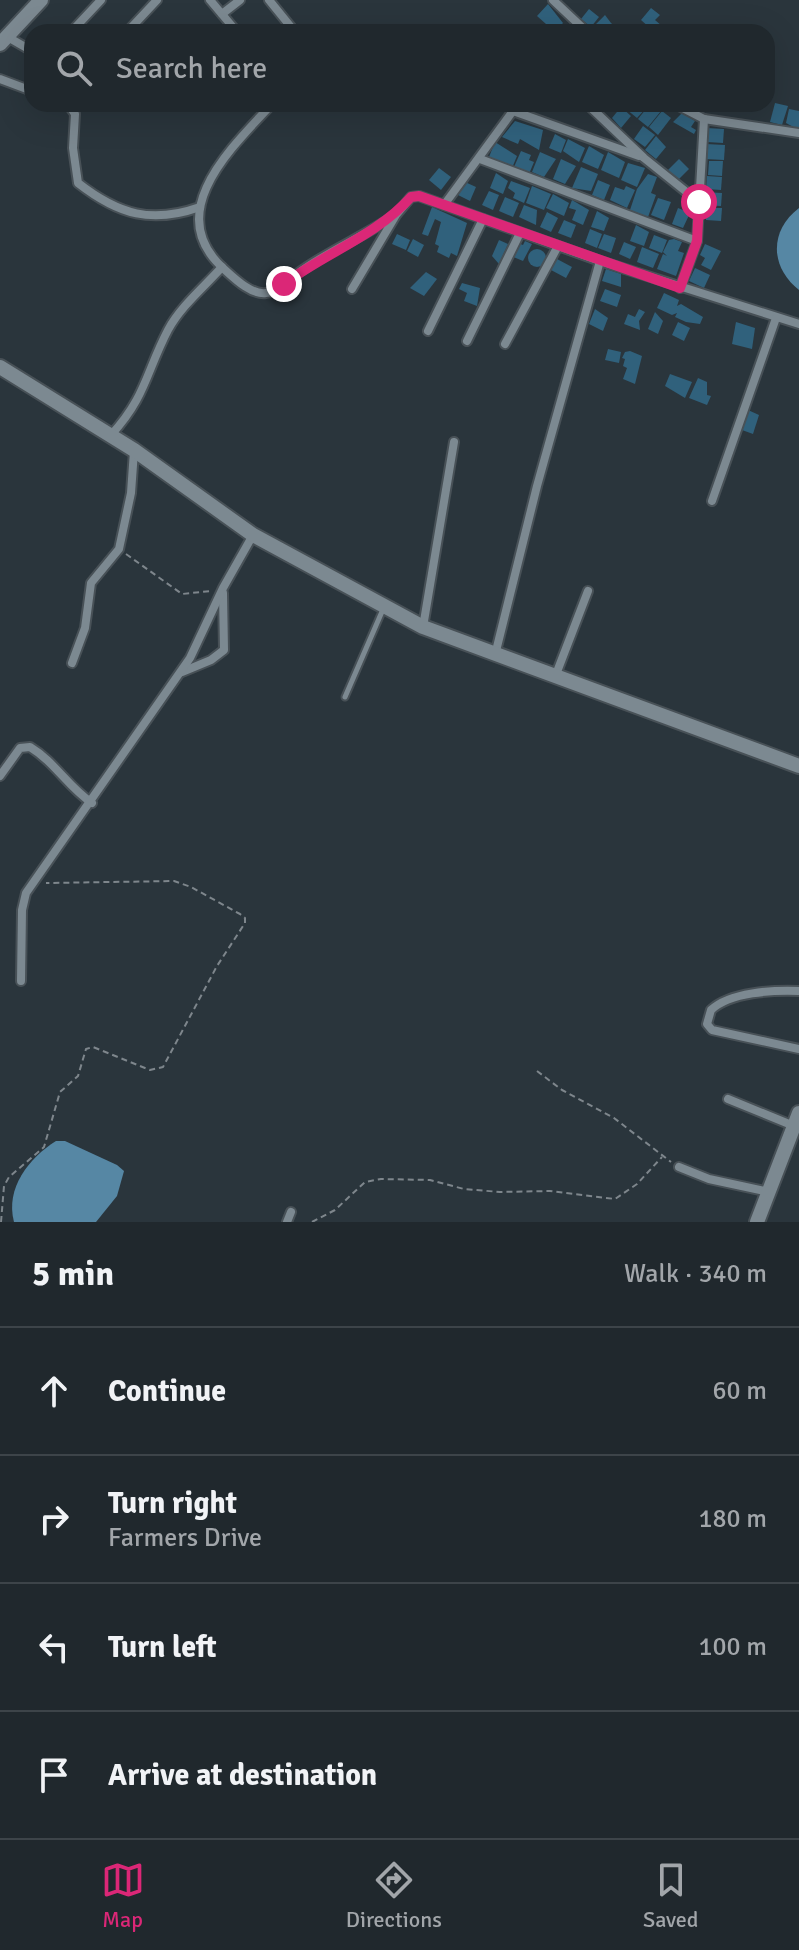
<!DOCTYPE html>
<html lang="en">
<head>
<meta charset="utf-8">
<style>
  body { margin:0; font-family:Signika,sans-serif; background:#2d3439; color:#f1f3f6 }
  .stop { position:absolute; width:24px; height:24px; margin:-18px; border:6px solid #db2777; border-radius:50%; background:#fff }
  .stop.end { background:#db2777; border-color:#fff; box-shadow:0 2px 8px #0008 }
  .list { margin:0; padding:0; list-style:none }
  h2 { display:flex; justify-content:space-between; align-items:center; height:104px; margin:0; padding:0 32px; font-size:34px }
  h2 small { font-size:26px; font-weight:400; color:#a2a6aa }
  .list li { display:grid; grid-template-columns:52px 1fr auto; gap:24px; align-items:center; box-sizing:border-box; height:128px; padding:0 32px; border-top:2px solid #3d4449 }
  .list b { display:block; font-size:30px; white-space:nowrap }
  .list p { margin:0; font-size:26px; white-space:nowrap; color:#a2a6aa }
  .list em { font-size:26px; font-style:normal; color:#a2a6aa }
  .icon { flex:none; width:44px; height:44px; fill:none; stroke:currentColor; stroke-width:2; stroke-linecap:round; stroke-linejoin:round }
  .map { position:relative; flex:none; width:799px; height:1222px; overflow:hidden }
  .search { position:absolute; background:#20282d; box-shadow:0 8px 32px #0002; left:24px; right:24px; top:24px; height:88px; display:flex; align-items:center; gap:20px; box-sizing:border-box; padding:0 28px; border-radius:24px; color:#a2a6aa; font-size:30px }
  .sheet { height:616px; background:#20282d }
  nav { display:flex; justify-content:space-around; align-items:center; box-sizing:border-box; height:112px; border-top:2px solid #3d4449; background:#20282d; font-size:22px; color:#a2a6aa }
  nav a { display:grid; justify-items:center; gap:4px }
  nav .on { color:#db2777 }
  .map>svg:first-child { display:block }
  .water { fill:#5687a4 }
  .building { fill:#30617c }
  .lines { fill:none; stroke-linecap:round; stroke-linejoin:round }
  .lane-casing { stroke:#485157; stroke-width:9 }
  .street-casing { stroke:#485157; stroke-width:12 }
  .secondary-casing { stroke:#485157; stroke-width:18 }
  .path { stroke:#7e868c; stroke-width:2; stroke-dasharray:6 4; stroke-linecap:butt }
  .lane { stroke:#7c8991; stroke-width:5 }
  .street { stroke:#7c8991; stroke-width:8 }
  .secondary { stroke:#7c8991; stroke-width:14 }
  .route { stroke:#db2777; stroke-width:10 }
</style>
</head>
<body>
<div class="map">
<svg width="799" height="1222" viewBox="0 0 799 1222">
  <rect width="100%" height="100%" fill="#2a353c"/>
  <g class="water">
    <path d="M799,208V290C770,267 769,231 799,208Z"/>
    <path d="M56,1141H65L117,1165L124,1171L117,1196L96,1222H14C5,1188 29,1158 56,1141Z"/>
  </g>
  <g class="building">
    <polygon points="548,4 563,23 555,32 544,27 546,24 537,16"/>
    <polygon points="651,8 660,15 655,20 669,32 647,32 650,28 641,20"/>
    <polygon points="589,9 599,17 591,27 581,19"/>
    <polygon points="605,15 611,23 621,32 595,32 591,29"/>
    <polygon points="775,103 788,106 782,125 770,122"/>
    <polygon points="630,104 644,104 647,107 637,118 626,109"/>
    <polygon points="650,104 661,111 648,127 638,119"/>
    <polygon points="621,107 631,116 621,128 612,118"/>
    <polygon points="789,109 799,111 799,130 786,123"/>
    <polygon points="662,111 671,118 658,135 649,127"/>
    <polygon points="682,113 695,121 691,127 696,130 694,134 673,122"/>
    <polygon points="515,121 543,130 539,150 520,139 518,144 502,137"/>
    <polygon points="643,126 655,135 645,147 634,139"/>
    <polygon points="707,128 724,129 723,143 707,142"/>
    <polygon points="555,134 566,140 561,153 549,148"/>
    <polygon points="656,136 666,147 656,159 645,150"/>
    <polygon points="568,139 585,148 579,162 563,151"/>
    <polygon points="495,142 517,156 512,168 489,157"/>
    <polygon points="706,144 725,145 724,160 705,159"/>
    <polygon points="589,146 604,155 598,169 582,162"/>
    <polygon points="521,151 531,155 529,160 534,162 529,174 514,167"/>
    <polygon points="540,152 556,159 544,177 532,172"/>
    <polygon points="608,152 625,162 619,178 601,170"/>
    <polygon points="561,159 576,166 565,184 553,179"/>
    <polygon points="679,159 689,169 678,180 668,170"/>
    <polygon points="709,161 723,161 722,176 708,175"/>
    <polygon points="628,163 645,168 637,187 621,180"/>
    <polygon points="581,167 598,174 591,191 572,188"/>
    <polygon points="439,168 451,177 441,190 429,180"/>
    <polygon points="496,173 508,181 503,194 490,188"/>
    <polygon points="648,174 657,177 651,193 656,195 648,217 630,210 637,189"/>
    <polygon points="707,176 722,177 721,190 706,189"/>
    <polygon points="598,180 610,185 604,200 592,195"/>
    <polygon points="511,181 530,188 524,203 513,198 515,193 508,188"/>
    <polygon points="465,182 476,187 470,201 458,195"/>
    <polygon points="532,186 551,194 544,210 526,203"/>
    <polygon points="626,186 635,190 627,208 610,200 615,187 624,190"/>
    <polygon points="489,191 499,195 493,210 482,205"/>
    <polygon points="704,192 722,193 721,206 703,205"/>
    <polygon points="553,194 569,203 564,216 546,208"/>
    <polygon points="505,197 519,203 513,217 499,211"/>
    <polygon points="658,198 671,202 664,220 651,215"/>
    <polygon points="572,200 589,210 583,225 572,220 576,210 569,208"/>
    <polygon points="524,205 537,210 536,225 519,217"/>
    <polygon points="432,207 467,223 457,256 451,253 449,258 437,252 439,246 435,244 441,222 435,219 428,236 422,234"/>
    <polygon points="678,208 690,213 683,228 672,224"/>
    <polygon points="706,208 722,208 721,221 706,220"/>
    <polygon points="597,211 609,218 604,231 591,227"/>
    <polygon points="547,212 558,218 551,232 540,227"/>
    <polygon points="564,220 576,225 571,238 558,233"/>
    <polygon points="636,225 649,232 644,246 630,241"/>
    <polygon points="590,229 602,234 597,248 585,243"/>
    <polygon points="397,234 410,240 406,250 392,244"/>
    <polygon points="604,234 616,238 611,253 598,248"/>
    <polygon points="654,235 667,240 662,253 649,248"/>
    <polygon points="413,239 424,245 418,257 407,251"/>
    <polygon points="674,239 682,242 678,251 684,253 676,276 657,269 663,254 667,256 663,252 669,240"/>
    <polygon points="499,240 508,244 499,264 492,256"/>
    <polygon points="525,241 532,244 523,261 511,256 518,243 523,245"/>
    <polygon points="624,242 636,247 630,259 619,254"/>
    <polygon points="705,244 721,251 711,270 701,265 705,258 700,255"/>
    <polygon points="642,247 659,254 653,268 637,262"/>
    <circle cx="537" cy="258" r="9"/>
    <polygon points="557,259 572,267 566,278 551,270"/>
    <polygon points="695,268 710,275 704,288 689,281"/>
    <polygon points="606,269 621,274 621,287 602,281"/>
    <polygon points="426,272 437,279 424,296 410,288"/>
    <polygon points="462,283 480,288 477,306 464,301 467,293 459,289"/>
    <polygon points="605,289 621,295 617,307 600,301"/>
    <polygon points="664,293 679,300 677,306 681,304 703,317 700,324 686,322 675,317 677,313 672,315 657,308"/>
    <polygon points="595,309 608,318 603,331 589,324"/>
    <polygon points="639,309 645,312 639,321 640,330 624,324 628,314 635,317"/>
    <polygon points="655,312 663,321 658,334 648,329"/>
    <polygon points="678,322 690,328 684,341 672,335"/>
    <polygon points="736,322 755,328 752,349 732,344"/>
    <polygon points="608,349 621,352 619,363 605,360"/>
    <polygon points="630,351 642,356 635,384 623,379 627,368 623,366 625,359 622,358 625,352"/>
    <polygon points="670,374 692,382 685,398 665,386"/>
    <polygon points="698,378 707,382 707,395 711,396 707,405 689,398"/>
    <polygon points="748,410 759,415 753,434 742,430"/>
  </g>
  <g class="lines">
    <g class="lane-casing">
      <polyline id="lane" points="345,697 384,607"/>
    </g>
    <g class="street-casing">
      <g id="street">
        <polyline points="210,0 237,32"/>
        <polyline points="269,0 295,32"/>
        <polyline points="553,0 587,32"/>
        <polyline points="222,14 240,0"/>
        <polyline points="633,30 635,32"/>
        <polyline points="71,32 101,0"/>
        <polyline points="127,32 157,0"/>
        <polyline points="6,36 32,51"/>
        <polyline points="0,79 32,91"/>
        <path d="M68,104L75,114L73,148L78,183C119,215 152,224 200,207"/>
        <path d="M272,104C232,147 161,213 224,269C234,278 251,295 266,293C278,292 288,281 297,274C326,252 361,238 392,217"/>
        <polyline points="587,104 644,158 699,202"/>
        <polyline points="675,104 704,119 799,133"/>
        <polyline points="513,111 639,156"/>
        <polyline points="480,159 697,241"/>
        <polyline points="444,205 518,104"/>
        <polyline points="680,288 697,241 704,119"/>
        <polyline points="352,289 396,215 411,197 419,196 600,261 799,324"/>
        <polyline points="428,331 483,219"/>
        <polyline points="467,341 520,233"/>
        <polyline points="505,344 558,246"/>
        <path d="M111,435C146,397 146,372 168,330C181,306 204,287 222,267"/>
        <polyline points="712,501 776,318"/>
        <polyline points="423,627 454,442"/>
        <polyline points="495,655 537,486 600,261"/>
        <polyline points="72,663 85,628 91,583 119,549 131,493 134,451"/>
        <polyline points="182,672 211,660 224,650 223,593"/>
        <polyline points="555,677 588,591"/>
        <path d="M0,776L20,748L30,747C55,762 68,787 92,803"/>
        <polyline points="21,981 22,910 26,893 190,658 223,588 253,535"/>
        <path d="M799,991C773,990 730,992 711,1010L707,1024L712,1030L799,1049"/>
        <polyline points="728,1099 794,1126"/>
        <polyline points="679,1167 709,1179 769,1192"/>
        <polyline points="287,1222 291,1212"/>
      </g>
    </g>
    <g class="secondary-casing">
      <g id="secondary">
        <polyline points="0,44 41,0"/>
        <polyline points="0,367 134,450 253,535 423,627 799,766"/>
        <polyline points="757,1222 799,1113"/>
      </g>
    </g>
    <g class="path">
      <polyline points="126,554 182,594 211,591"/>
      <polyline points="537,1071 562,1090 614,1118 671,1162"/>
      <polyline points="1,1222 4,1186 9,1177 44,1147 60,1092 78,1076 86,1049 93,1047 150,1070 163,1067 217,966 245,923 245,918 240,914 191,887 174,881 46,883"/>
      <polyline points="312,1222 335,1210 365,1182 381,1179 430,1180 464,1189 500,1192 550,1191 615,1199 637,1184 662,1157"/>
    </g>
    <use href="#lane" class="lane"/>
    <use href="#street" class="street"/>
    <use href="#secondary" class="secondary"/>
  </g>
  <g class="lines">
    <path class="route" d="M284,284C325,253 376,236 411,197L419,196L680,288L697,241L699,202"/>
  </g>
</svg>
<div class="stop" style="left:699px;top:202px"></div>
<div class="stop end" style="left:284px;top:284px"></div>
<div class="search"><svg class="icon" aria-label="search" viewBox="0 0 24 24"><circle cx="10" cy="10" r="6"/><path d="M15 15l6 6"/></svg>Search here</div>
</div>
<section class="sheet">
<h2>5 min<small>Walk · 340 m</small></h2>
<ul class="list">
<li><svg class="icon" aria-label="ahead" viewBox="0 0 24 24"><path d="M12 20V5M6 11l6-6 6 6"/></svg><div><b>Continue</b></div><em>60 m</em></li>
<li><svg class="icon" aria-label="right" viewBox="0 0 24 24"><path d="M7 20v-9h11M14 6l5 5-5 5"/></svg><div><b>Turn right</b><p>Farmers Drive</p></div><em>180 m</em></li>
<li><svg class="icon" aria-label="left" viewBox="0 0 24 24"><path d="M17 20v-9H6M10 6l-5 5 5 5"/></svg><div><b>Turn left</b></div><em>100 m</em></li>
<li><svg class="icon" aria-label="arrive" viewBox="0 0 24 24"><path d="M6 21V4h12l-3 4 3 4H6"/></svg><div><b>Arrive at destination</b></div></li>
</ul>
</section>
<nav>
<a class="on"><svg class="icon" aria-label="map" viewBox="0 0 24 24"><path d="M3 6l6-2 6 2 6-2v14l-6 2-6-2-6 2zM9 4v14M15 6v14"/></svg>Map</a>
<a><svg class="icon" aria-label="directions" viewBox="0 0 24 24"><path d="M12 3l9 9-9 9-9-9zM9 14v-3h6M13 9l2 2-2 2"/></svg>Directions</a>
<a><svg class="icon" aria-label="saved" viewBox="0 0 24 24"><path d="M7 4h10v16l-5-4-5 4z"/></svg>Saved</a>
</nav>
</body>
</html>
